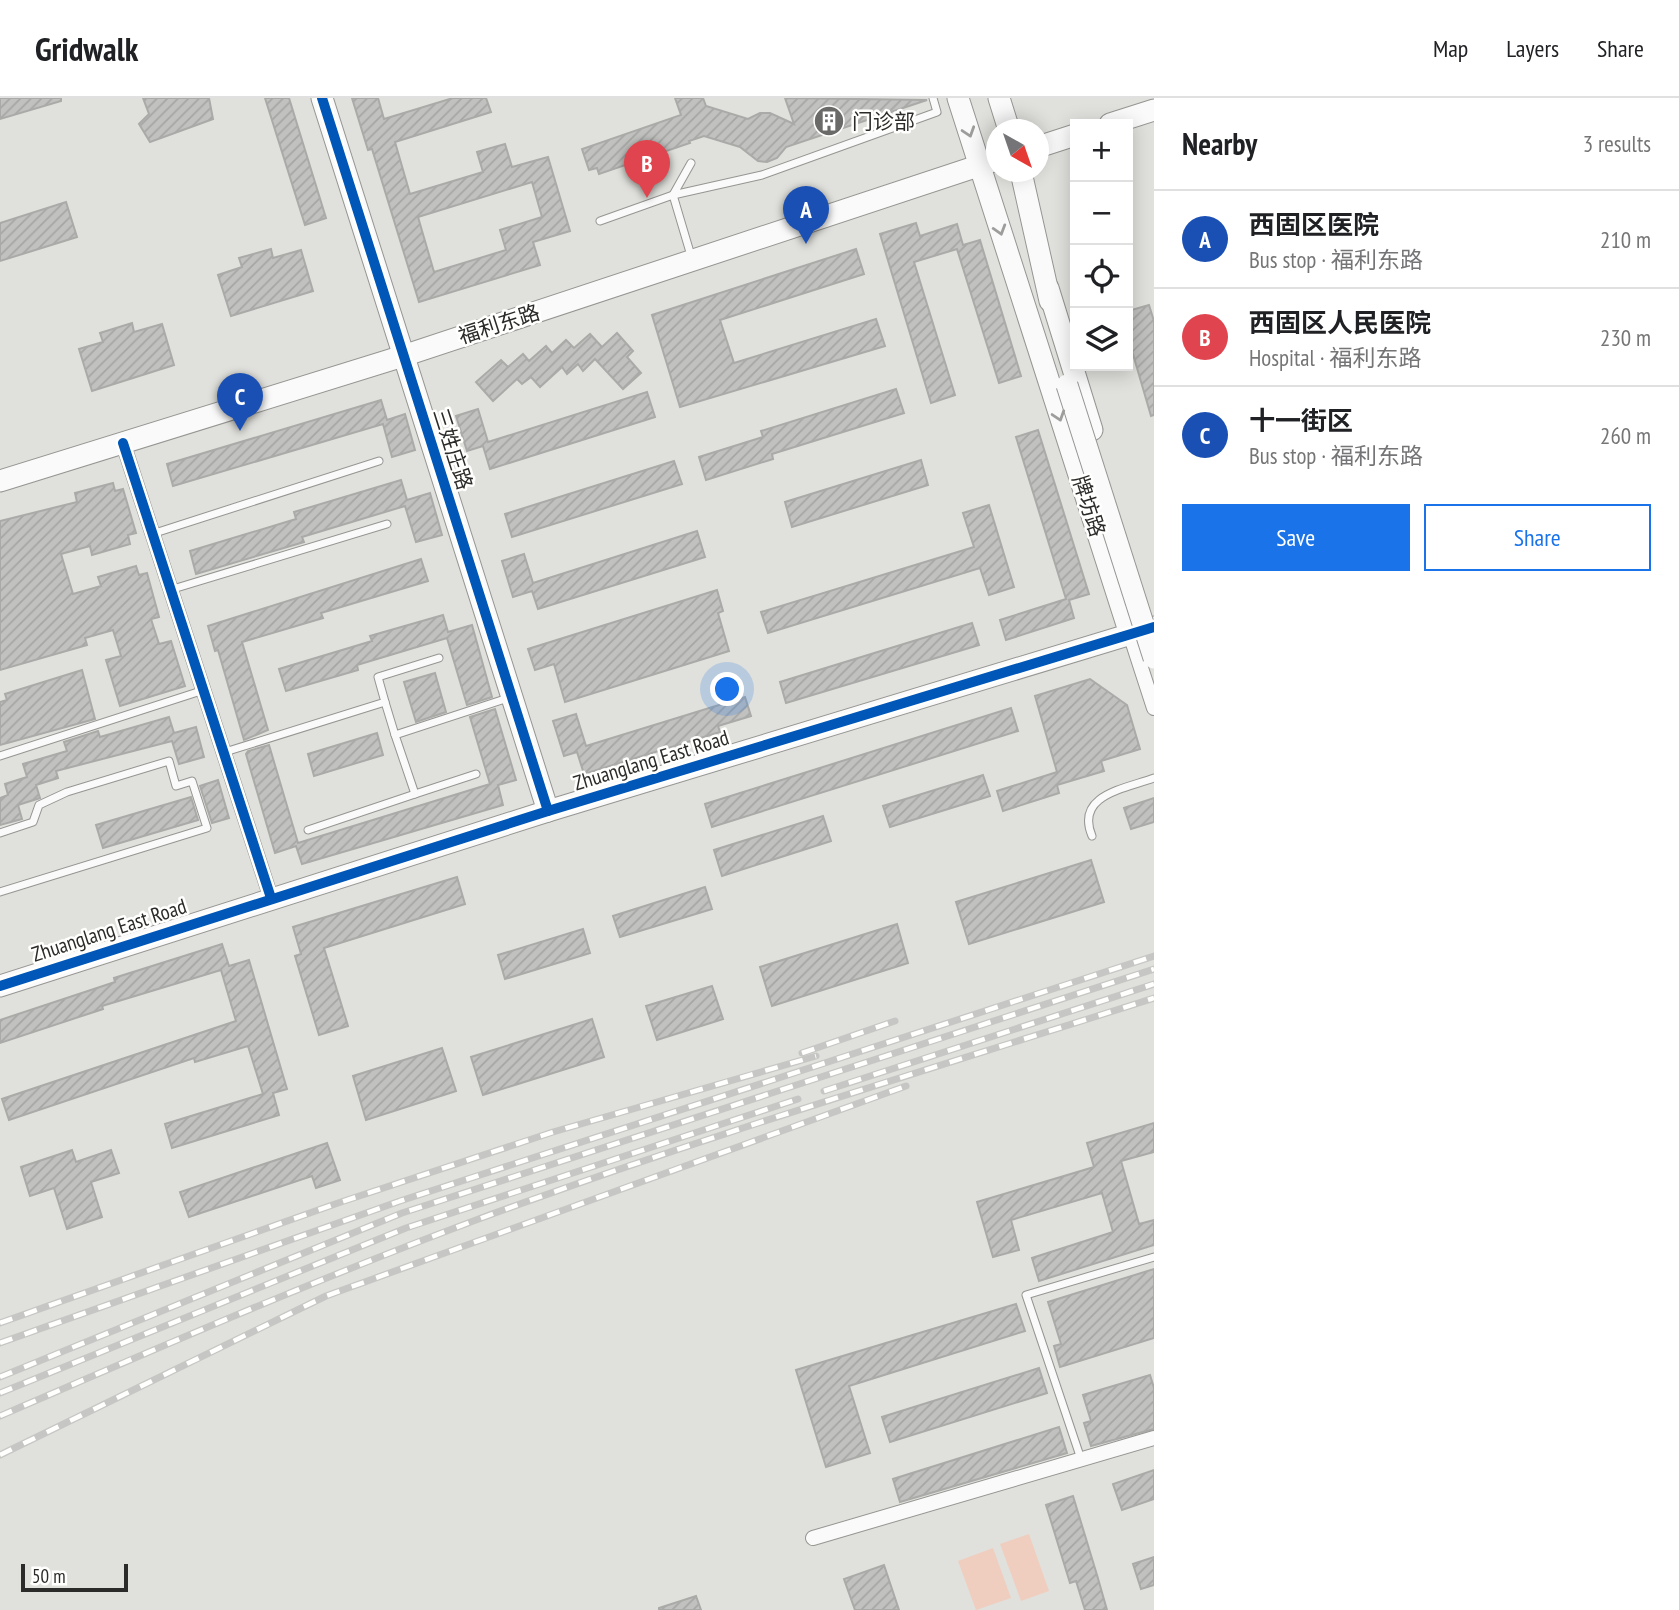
<!DOCTYPE html>
<html lang="en">
<head>
<meta charset="utf-8">
<style>
  body { margin:0; font-family:"PT Sans Narrow","Noto Sans SC",sans-serif; background:#f2f2f2; color:#202124 }
  .controls { position:absolute; right:21px; top:21px; display:grid; overflow:hidden; border-radius:0px; box-shadow:0 4px 18px #0003 }
  .controls button { width:63px; height:63px; display:grid; place-items:center; padding:0; border:0; border-bottom:2px solid #e0e0e0; background:#fff; color:#202124; font:35px sans-serif }
  .compass { position:absolute; left:986px; top:21px; width:63px; height:63px; border-radius:50%; background:#fff; box-shadow:0 4px 18px #0003; rotate:140deg }
  .scale { position:absolute; left:21px; bottom:18px; width:107px; box-sizing:border-box; padding-left:7px; border:4px solid #2b2b29; border-top:0; font-size:19px; line-height:24px; white-space:nowrap; color:#2b2b29; -webkit-text-stroke:5px #fffffe; paint-order:stroke }
  .you { position:absolute; left:728px; top:592px; width:24px; height:24px; margin:-18px; border:5px solid #fff; border-radius:50%; background:#1a73e8; box-shadow:0 0 0 10px #1a73e833 }
  .badge { display:grid; place-items:center; width:46px; height:46px; border-radius:50%; background:#1a73e8; color:#fff; font-size:23px; font-weight:700 }
  .pin { position:absolute; translate:-50% -58px; filter:drop-shadow(0 2px 4px #0008) }
  .pin::after { content:''; position:absolute; top:37px; width:24px; height:21px; background:inherit; clip-path:polygon(0 0,100% 0,50% 100%) }
  .list { margin:0; padding:0; list-style:none }
  h2 { display:flex; justify-content:space-between; align-items:center; height:91px; margin:0; padding:0 28px; font-size:30px }
  h2 small { font-size:23px; font-weight:400; color:#757577 }
  .list li { display:grid; grid-template-columns:46px 1fr auto; gap:21px; align-items:center; box-sizing:border-box; height:98px; padding:0 28px; border-top:2px solid #e0e0e0 }
  .list b { display:block; font-size:26px; white-space:nowrap }
  .list p { margin:0; font-size:23px; white-space:nowrap; color:#757577 }
  .list em { font-size:23px; font-style:normal; color:#757577 }
  .actions { display:flex; gap:14px; padding:21px 28px }
  .actions a { flex:1; padding:16px 0; border:2px solid #1a73e8; border-radius:0px; text-align:center; font-size:24px; color:#1a73e8 }
  .actions .main { background:#1a73e8; color:#fff }
  .icon { flex:none; width:38px; height:38px; fill:none; stroke:currentColor; stroke-width:2; stroke-linecap:round; stroke-linejoin:round }
  .map { position:relative; flex:none; width:1154px; height:1512px; overflow:hidden }
  header { display:flex; align-items:center; gap:42px; box-sizing:border-box; height:98px; padding:0 35px; background:#fff; border-bottom:2px solid #e0e0e0 }
  header strong { font-size:33px }
  nav { display:flex; gap:38px; margin-inline-start:auto; font-size:24px }
  main { display:flex }
  aside { flex:1; background:#fff }
  .map>svg:first-child { display:block }
  .park { fill:#efcebf }
  .building { fill:url(#building-hatch); stroke:#aaaba8; stroke-width:2; fill-rule:evenodd }
  .lines { fill:none; stroke-linecap:round; stroke-linejoin:round }
  .lane-casing { stroke:#959592; stroke-width:9 }
  .street-casing { stroke:#959592; stroke-width:16 }
  .secondary-casing { stroke:#959592; stroke-width:23 }
  .lane { stroke:#fafafa; stroke-width:7 }
  .street { stroke:#fafafa; stroke-width:14 }
  .secondary { stroke:#fafafa; stroke-width:21 }
  .rail-casing { stroke:#c6c6c4; stroke-width:7 }
  .rail { stroke:#fffffe; stroke-width:4.5; stroke-dasharray:13; stroke-linecap:butt }
  .secondary-bridge-casing { stroke:#959592; stroke-width:23; stroke-linecap:butt }
  .secondary-bridge { stroke:#fafafa; stroke-width:21 }
  .cycleway-casing { stroke:#fffffe; stroke-width:15 }
  .cycleway { stroke:#0057b8; stroke-width:10 }
  .oneway { stroke:#9d9d9c }
  .labels { text-anchor:middle; dominant-baseline:central; stroke-width:5; stroke-linejoin:round; paint-order:stroke }
  .poi-label { font-size:21px; fill:#2b2b29; stroke:#fffffe; text-anchor:start }
  .street-label { font-size:21px; fill:#2b2b29; stroke:#fffffe }
</style>
</head>
<body>
<header>
<strong>Gridwalk</strong>
<nav><a>Map</a><a>Layers</a><a>Share</a></nav>
</header>
<main>
<div class="map">
<svg width="1154" height="1512" viewBox="0 0 1154 1512">
  <defs>
    <pattern id="building-hatch" width="6" height="6" patternUnits="userSpaceOnUse" patternTransform="scale(1.75)"><rect width="6" height="6" fill="#c1c1bf"/><path d="M-1 1l2-2M0 6l6-6M5 7l2-2" fill="none" stroke="#a6a6a4"/></pattern>
  </defs>
  <rect width="100%" height="100%" fill="#e0e0dc"/>
  <g class="park">
    <polygon points="1029,1436 1049,1493 1021,1503 1000,1446"/>
    <polygon points="993,1450 1011,1500 976,1512 958,1463"/>
  </g>
  <g class="building">
    <polygon points="0,0 61,0 61,3 0,21"/>
    <polygon points="143,0 209,0 213,21 150,44 139,26 149,16"/>
    <polygon points="265,0 289,0 326,120 305,127"/>
    <path d="M352,0H378L384,21L453,0H486L491,14L395,44L410,96L483,74L477,54L505,46L512,69L548,59L570,133L533,144L540,167L419,204L372,51L368,52ZM532,84L542,119L500,132L506,152L434,174L418,119Z"/>
    <polygon points="675,0 703,0 706,8 748,21 760,15 770,15 794,26 785,0 927,2 786,49 777,60 767,64 758,63 740,49 704,38 689,43 690,45 599,76 597,70 589,72 582,51 681,17"/>
    <polygon points="66,104 77,139 0,163 0,125"/>
    <polygon points="916,125 920,138 957,126 963,147 980,142 1021,278 999,285 957,151 914,164 955,297 931,305 880,136"/>
    <polygon points="271,151 273,160 301,152 313,193 231,218 218,177 242,169 239,160"/>
    <polygon points="856,151 864,176 720,222 734,265 876,221 885,248 680,309 652,217"/>
    <polygon points="1149,207 1154,223 1154,317 1151,318 1128,239 1128,213"/>
    <polygon points="132,225 134,234 162,226 174,267 92,293 79,251 103,244 100,235"/>
    <polygon points="617,235 633,253 627,259 641,275 623,291 595,261 583,273 578,266 567,276 562,269 540,289 531,279 522,286 517,281 493,303 476,284 501,262 508,269 523,256 529,263 546,248 552,255 566,242 574,250 590,236 602,249"/>
    <polygon points="896,291 904,315 772,356 773,361 706,382 699,359 763,339 761,333"/>
    <polygon points="647,294 655,319 490,371 483,348 467,353 456,318 478,311 488,344"/>
    <polygon points="381,302 387,322 405,316 415,352 392,359 383,326 173,388 167,366"/>
    <polygon points="1038,332 1089,496 1069,502 1074,520 1006,542 1000,522 1066,501 1016,339"/>
    <polygon points="921,362 928,387 792,429 785,404"/>
    <polygon points="674,363 682,386 512,439 505,416"/>
    <polygon points="401,382 407,402 430,395 442,437 416,444 405,408 302,439 304,444 196,476 190,453 296,421 294,414"/>
    <polygon points="113,385 115,393 123,391 136,435 128,437 130,446 92,457 90,448 61,456 73,496 101,488 98,479 136,468 139,477 147,475 159,519 151,521 159,546 171,543 185,588 120,608 106,562 121,558 113,532 85,540 87,547 0,572 0,423 77,404 75,395"/>
    <polygon points="989,407 1014,489 989,497 980,470 768,535 761,514 974,449 963,415"/>
    <polygon points="697,433 705,459 538,511 532,493 513,499 502,463 524,456 533,485"/>
    <polygon points="421,461 428,483 321,515 323,520 242,544 268,632 244,642 218,552 215,553 208,528"/>
    <polygon points="717,492 723,513 718,515 729,553 565,604 554,566 535,572 528,551"/>
    <polygon points="443,517 448,534 472,527 492,599 467,607 447,540 357,567 358,572 286,593 279,571 372,543 370,538"/>
    <polygon points="972,525 979,547 786,605 780,584"/>
    <polygon points="82,572 95,621 0,647 0,604 7,602 5,596"/>
    <polygon points="435,575 446,614 416,624 404,584"/>
    <polygon points="1090,581 1127,607 1140,651 1101,663 1104,673 1057,687 1059,695 1003,713 997,693 1057,674 1035,598"/>
    <polygon points="745,599 751,618 718,628 720,634 584,676 577,654 564,658 553,623 576,616 586,648"/>
    <polygon points="1011,610 1018,633 712,729 705,706"/>
    <polygon points="495,611 516,682 498,687 503,707 302,766 296,748 275,755 246,656 248,653 269,647 298,745 490,686 470,619"/>
    <polygon points="169,619 174,635 196,629 204,659 179,666 172,643 56,673 58,680 36,687 40,700 18,707 22,721 0,727 0,700 8,697 5,686 27,679 23,666 67,653 64,644 98,633 100,639"/>
    <polygon points="377,635 383,657 314,678 308,656"/>
    <polygon points="983,677 990,698 890,729 883,708"/>
    <polygon points="218,682 229,720 212,725 200,688"/>
    <polygon points="191,699 198,722 103,750 96,727"/>
    <polygon points="1154,700 1154,724 1131,731 1124,710"/>
    <polygon points="823,718 831,743 722,778 714,752"/>
    <polygon points="1091,762 1104,804 969,846 956,804"/>
    <polygon points="457,779 465,806 324,850 348,928 319,937 295,858 301,856 293,829"/>
    <polygon points="705,789 712,811 620,839 613,818"/>
    <polygon points="897,826 908,865 772,908 760,869"/>
    <polygon points="583,831 590,855 505,881 498,857"/>
    <polygon points="222,846 229,868 249,862 287,991 273,995 279,1017 172,1050 165,1026 263,996 248,948 195,964 194,960 9,1022 2,1001 236,923 221,872 102,908 103,911 0,945 0,922 115,884 114,880"/>
    <polygon points="712,888 723,921 657,942 646,908"/>
    <polygon points="592,921 604,959 483,997 471,959"/>
    <polygon points="442,950 456,993 366,1022 353,978"/>
    <polygon points="1154,1025 1154,1054 1121,1063 1139,1126 1154,1122 1154,1147 1039,1183 1032,1160 1113,1134 1102,1095 1011,1122 1019,1152 993,1159 977,1104 1094,1069 1087,1045"/>
    <polygon points="327,1045 340,1082 316,1090 312,1078 189,1119 180,1094"/>
    <polygon points="72,1052 76,1064 111,1052 119,1075 91,1084 102,1119 67,1131 54,1090 30,1098 21,1069"/>
    <polygon points="1154,1171 1154,1240 1060,1269 1054,1248 1061,1246 1048,1204"/>
    <polygon points="1016,1206 1025,1233 849,1288 870,1355 826,1369 796,1272"/>
    <polygon points="1039,1270 1047,1295 890,1344 882,1319"/>
    <polygon points="1150,1277 1154,1290 1154,1331 1091,1348 1084,1325 1091,1323 1083,1297"/>
    <polygon points="1059,1329 1067,1355 900,1404 893,1381"/>
    <polygon points="1154,1372 1154,1401 1122,1412 1113,1386"/>
    <polygon points="1073,1398 1097,1477 1107,1512 1085,1512 1076,1483 1070,1485 1046,1407"/>
    <polygon points="1154,1459 1154,1487 1141,1491 1133,1466"/>
    <polygon points="884,1467 899,1512 855,1512 844,1481"/>
    <polygon points="696,1498 701,1512 659,1512 659,1510"/>
  </g>
  <g class="lines">
    <g class="lane-casing">
      <g id="lane">
        <polyline points="691,65 673,97 692,161"/>
        <polyline points="600,123 673,97 762,77 937,14 933,0"/>
        <polyline points="155,435 379,363"/>
        <polyline points="173,491 387,426"/>
        <polyline points="385,604 395,637"/>
        <polyline points="225,654 385,604 378,579 439,560"/>
        <polyline points="0,658 204,592"/>
        <polyline points="476,676 415,696 395,637 511,599"/>
        <polyline points="308,732 415,696"/>
        <polyline points="0,735 33,724 39,707 67,694 169,663 176,688 192,683 207,730 0,794"/>
        <path d="M1092,738C1075,697 1124,691 1154,680"/>
        <polyline points="1081,1361 1026,1197 1154,1159"/>
      </g>
    </g>
    <g class="street-casing">
      <g id="street">
        <polyline points="123,345 271,800"/>
        <polyline points="1130,536 1154,610"/>
        <polyline points="813,1440 1154,1340"/>
      </g>
    </g>
    <g class="secondary-casing">
      <g id="secondary">
        <polyline points="322,0 548,713"/>
        <polyline points="958,0 1130,536"/>
        <polyline points="999,0 1009,32"/>
        <polyline points="1110,26 1154,12"/>
        <polyline points="1038,49 1075,37"/>
        <polyline points="1021,74 1050,203"/>
        <polyline points="1048,190 1092,332"/>
        <polyline points="0,383 403,258 996,62"/>
        <polyline points="0,888 548,713 1154,529"/>
      </g>
    </g>
    <use href="#lane" class="lane"/>
    <use href="#street" class="street"/>
    <use href="#secondary" class="secondary"/>
    <g class="rail-casing">
      <g id="rail">
        <polyline points="802,955 895,923"/>
        <polyline points="824,993 1154,886"/>
        <polyline points="0,1225 338,1105 553,1034 816,958"/>
        <polyline points="0,1245 400,1103 1154,858"/>
        <polyline points="0,1279 402,1115 1154,871"/>
        <polyline points="0,1295 406,1130 798,1001"/>
        <path d="M0,1318C155,1251 310,1184 468,1125C694,1041 925,973 1154,900"/>
        <polyline points="0,1357 326,1198 906,988"/>
      </g>
    </g>
    <use href="#rail" class="rail"/>
    <g class="secondary-bridge-casing">
      <polyline id="secondary-bridge" points="1067,287 1154,560"/>
    </g>
    <use href="#secondary-bridge" class="secondary-bridge"/>
    <g class="cycleway-casing">
      <g id="cycleway">
        <polyline points="322,0 548,713"/>
        <polyline points="123,345 271,800"/>
        <polyline points="0,888 548,713 1154,529"/>
      </g>
    </g>
    <use href="#cycleway" class="cycleway"/>
  </g>
  <defs><path id="oneway-chevron" d="M-2-3.5L2.5 0L-2 3.5" fill="none" stroke-width="1.6" stroke-linecap="round" stroke-linejoin="round" transform="scale(1.75)"/></defs>
  <g class="oneway">
    <use href="#oneway-chevron" transform="translate(969 34) rotate(72)"/>
    <use href="#oneway-chevron" transform="translate(1000 132) rotate(73)"/>
    <use href="#oneway-chevron" transform="translate(1059 318) rotate(72)"/>
  </g>
  <defs>
    <g id="building-disc" transform="scale(1.575)"><circle r="9.5" fill="#6a6a68" stroke="#fffffe"/><path d="M-4-6H4V6H1V3H-1V6H-4ZM-2.5-4.3h1.7v1.8h-1.7ZM.8-4.3h1.7v1.8H.8ZM-2.5-1h1.7V.8h-1.7ZM.8-1h1.7V.8H.8Z" fill="#fff"/></g>
  </defs>
  <g fill-rule="evenodd">
    <use href="#building-disc" x="829" y="23"/>
  </g>
  <g class="labels">
    <g class="poi-label">
      <text x="852" y="23">门诊部</text>
    </g>
    <g class="street-label">
      <text transform="translate(499 226) rotate(-18)">福利东路</text>
      <text transform="translate(453 351) rotate(72)">三姓庄路</text>
      <text transform="translate(1089 408) rotate(72)">牌坊路</text>
      <text transform="translate(651 662) rotate(-17)">Zhuanglang East Road</text>
      <text transform="translate(109 832) rotate(-18)">Zhuanglang East Road</text>
    </g>
  </g>
</svg>
<div class="controls">
<button>+</button>
<button>−</button>
<button><svg class="icon" aria-label="locate" viewBox="0 0 24 24"><circle cx="12" cy="12" r="6"/><path d="M12 2v4M12 18v4M2 12h4M18 12h4"/></svg></button>
<button><svg class="icon" aria-label="layers" viewBox="0 0 24 24"><path d="M12 4l9 5-9 5-9-5zM3 14l9 5 9-5"/></svg></button>
</div>
<svg class="compass" viewBox="-18 -18 36 36"><path d="M0-13l5 13h-10z" fill="#e53935"/><path d="M0 13l5-13h-10z" fill="#757577"/></svg>
<div class="scale">50 m</div>
<div class="you"></div>
<div class="pin badge" style="left:806px;top:146px;background:#1a4fb4">A</div>
<div class="pin badge" style="left:647px;top:100px;background:#e0444e">B</div>
<div class="pin badge" style="left:240px;top:333px;background:#1a4fb4">C</div>
</div>
<aside>
<h2>Nearby<small>3 results</small></h2>
<ul class="list">
<li><span class="badge" style="background:#1a4fb4">A</span><div><b>西固区医院</b><p>Bus stop · 福利东路</p></div><em>210 m</em></li>
<li><span class="badge" style="background:#e0444e">B</span><div><b>西固区人民医院</b><p>Hospital · 福利东路</p></div><em>230 m</em></li>
<li><span class="badge" style="background:#1a4fb4">C</span><div><b>十一街区</b><p>Bus stop · 福利东路</p></div><em>260 m</em></li>
</ul>
<div class="actions"><a class="main">Save</a><a>Share</a></div>
</aside>
</main>
</body>
</html>
